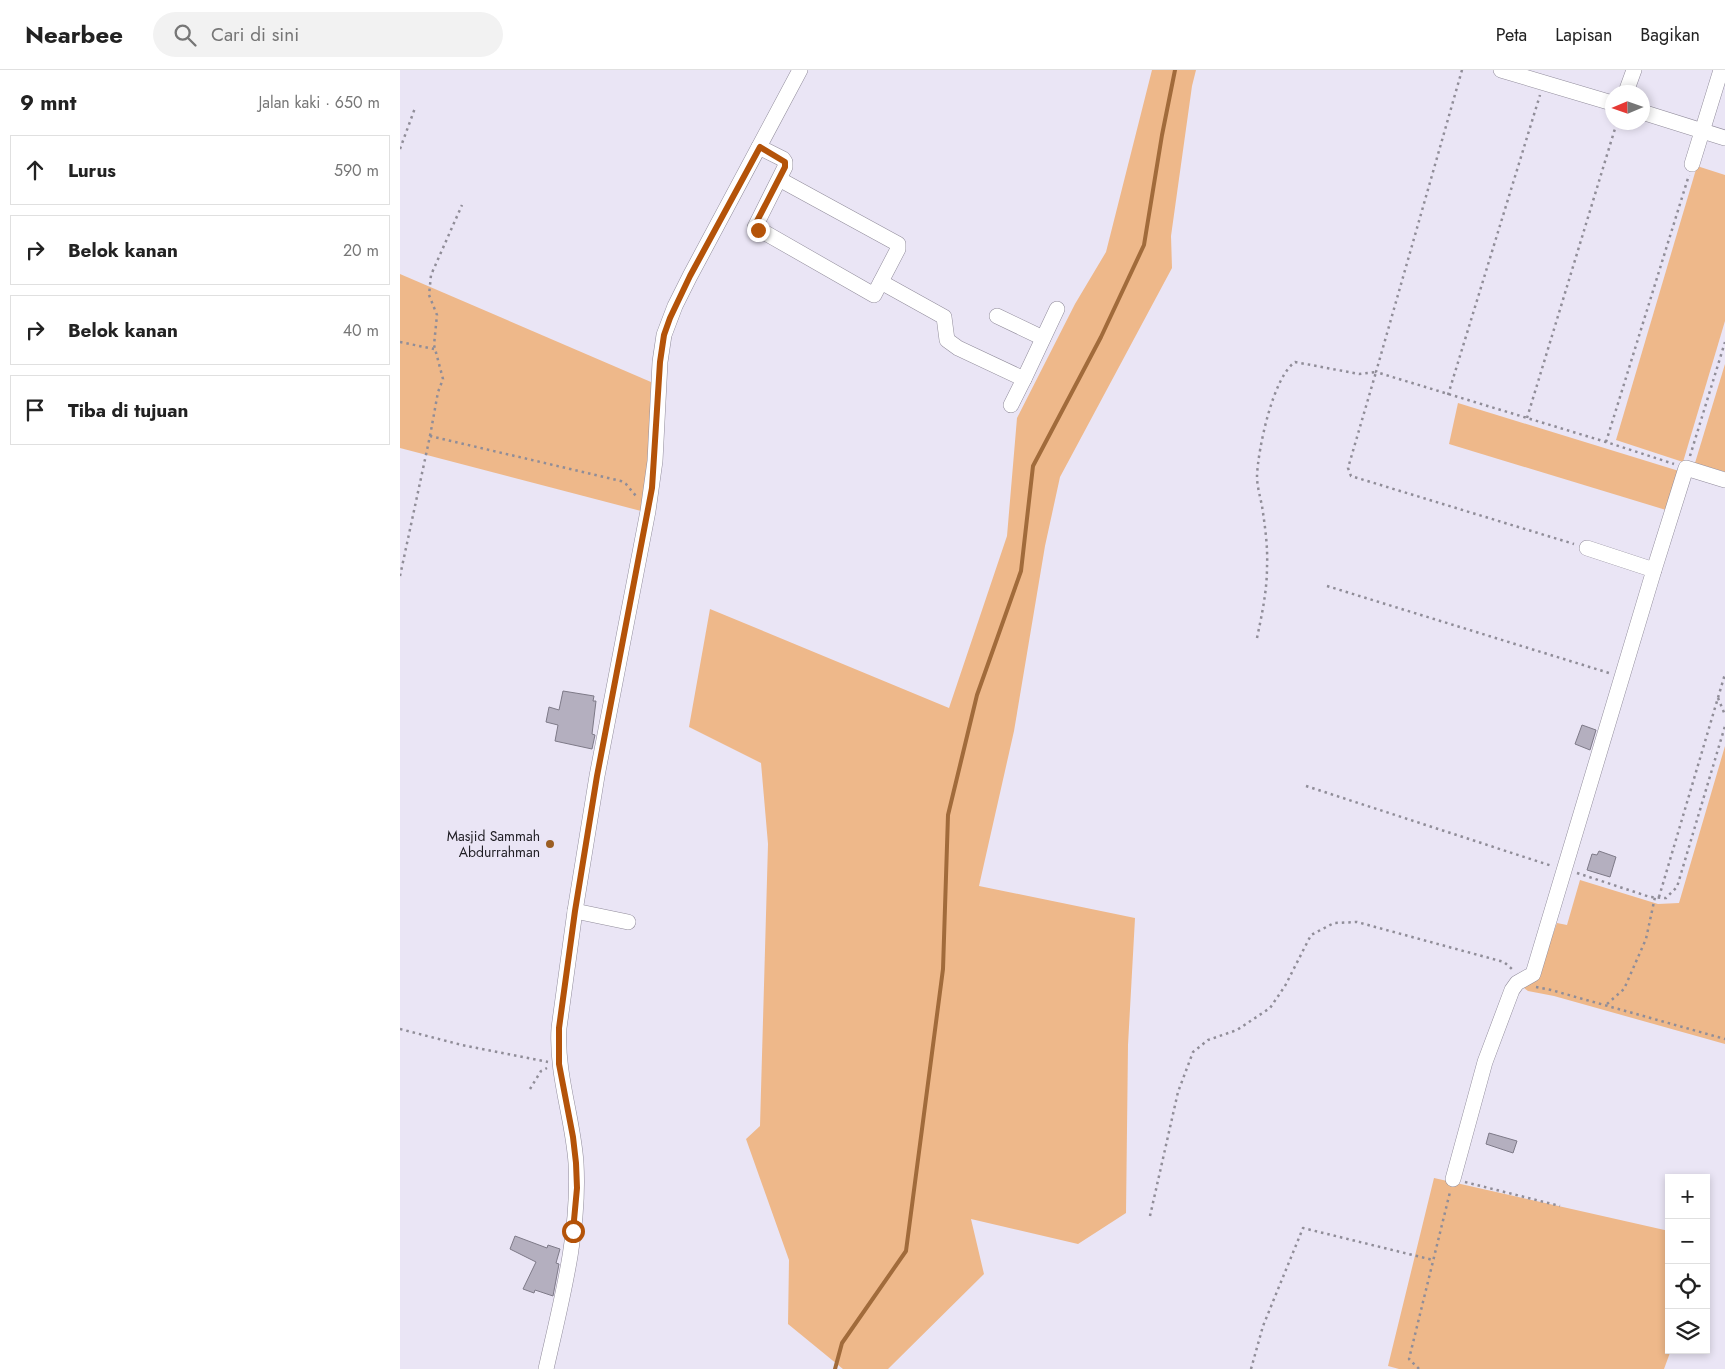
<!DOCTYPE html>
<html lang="id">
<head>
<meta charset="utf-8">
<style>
  body { margin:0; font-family:Jost,sans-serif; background:#f2f2f2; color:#222 }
  .controls { position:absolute; right:15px; bottom:15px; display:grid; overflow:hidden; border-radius:0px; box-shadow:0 2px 8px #0003 }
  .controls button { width:45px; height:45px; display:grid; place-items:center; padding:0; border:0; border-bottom:1px solid #e0e0e0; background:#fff; color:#222; font:25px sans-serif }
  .compass { position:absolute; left:1205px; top:15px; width:45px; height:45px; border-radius:50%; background:#fff; box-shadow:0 2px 8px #0003; rotate:268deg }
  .stop { position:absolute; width:15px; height:15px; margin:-11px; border:4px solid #b45309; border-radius:50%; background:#fff }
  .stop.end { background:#b45309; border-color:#fff; box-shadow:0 1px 5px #0008 }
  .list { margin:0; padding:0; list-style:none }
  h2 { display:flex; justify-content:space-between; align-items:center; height:65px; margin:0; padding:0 20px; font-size:21px }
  h2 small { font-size:16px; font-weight:400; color:#767676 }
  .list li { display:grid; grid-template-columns:32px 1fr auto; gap:15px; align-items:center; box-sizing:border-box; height:70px; margin:0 10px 10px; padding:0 10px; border:1px solid #e0e0e0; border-radius:0px }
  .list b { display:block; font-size:19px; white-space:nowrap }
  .list em { font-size:16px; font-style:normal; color:#767676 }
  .icon { flex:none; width:28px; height:28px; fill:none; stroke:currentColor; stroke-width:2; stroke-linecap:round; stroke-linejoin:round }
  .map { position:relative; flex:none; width:1325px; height:1299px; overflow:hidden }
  header { display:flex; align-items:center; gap:30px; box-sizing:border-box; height:70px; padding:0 25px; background:#fff; border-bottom:1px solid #e0e0e0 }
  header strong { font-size:24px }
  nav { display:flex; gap:28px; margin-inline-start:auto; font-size:18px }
  .search { width:350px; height:45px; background:#f2f2f2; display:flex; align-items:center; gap:12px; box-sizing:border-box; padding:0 18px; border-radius:28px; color:#767676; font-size:19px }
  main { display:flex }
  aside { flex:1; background:#fff }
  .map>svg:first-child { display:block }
  .green { fill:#eeb88a }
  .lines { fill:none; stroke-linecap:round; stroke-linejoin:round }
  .stream { stroke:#a16b3b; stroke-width:4 }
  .building { fill:#b4afbf; stroke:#7e7a88 }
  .street-casing { stroke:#918c9b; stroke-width:16 }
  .path { stroke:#908d98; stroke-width:2.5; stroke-dasharray:2.5 4; stroke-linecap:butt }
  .street { stroke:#fff; stroke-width:15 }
  .route { stroke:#b45309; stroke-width:6 }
  .poi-dot { fill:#9b5e22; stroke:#eae5f5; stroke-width:2 }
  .labels { text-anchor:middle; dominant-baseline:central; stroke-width:5; stroke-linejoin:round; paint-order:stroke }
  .poi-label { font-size:14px; fill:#1d1b21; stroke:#eae5f5; text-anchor:end }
</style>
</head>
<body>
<header>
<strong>Nearbee</strong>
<div class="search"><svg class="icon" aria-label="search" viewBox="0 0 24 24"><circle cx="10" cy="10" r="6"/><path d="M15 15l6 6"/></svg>Cari di sini</div>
<nav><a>Peta</a><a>Lapisan</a><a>Bagikan</a></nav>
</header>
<main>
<aside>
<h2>9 mnt<small>Jalan kaki · 650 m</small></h2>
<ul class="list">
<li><svg class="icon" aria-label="ahead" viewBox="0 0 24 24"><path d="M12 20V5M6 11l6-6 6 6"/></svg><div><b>Lurus</b></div><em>590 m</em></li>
<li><svg class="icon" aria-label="right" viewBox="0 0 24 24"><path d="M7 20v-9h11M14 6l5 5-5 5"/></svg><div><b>Belok kanan</b></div><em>20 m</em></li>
<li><svg class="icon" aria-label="right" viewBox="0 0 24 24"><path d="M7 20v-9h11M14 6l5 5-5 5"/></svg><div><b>Belok kanan</b></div><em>40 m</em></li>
<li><svg class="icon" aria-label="arrive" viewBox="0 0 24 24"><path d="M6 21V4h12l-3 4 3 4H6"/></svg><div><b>Tiba di tujuan</b></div></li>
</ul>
</aside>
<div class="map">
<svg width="1325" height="1299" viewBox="0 0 1325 1299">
  <rect width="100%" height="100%" fill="#eae5f5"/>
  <g class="green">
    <polygon points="752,0 796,0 792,16 771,166 772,198 660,407 645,476 614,661 579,816 735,848 728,975 726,1143 678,1174 571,1149 584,1204 488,1299 443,1299 388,1254 389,1190 346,1069 360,1056 368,774 361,693 289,657 310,539 549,638 607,466 617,348 675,234 706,182"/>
    <polygon points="1297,96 1325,105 1325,251 1283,392 1216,370"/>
    <polygon points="0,204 251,312 250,379 241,441 0,378"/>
    <polygon points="1325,294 1325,402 1295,393"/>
    <polygon points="1058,333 1279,401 1266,440 1049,374"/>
    <polygon points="1325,676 1325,974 1154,926 1128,921 1113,910 1141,897 1157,853 1167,855 1180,810 1258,834 1279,833"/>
    <polygon points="1034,1108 1269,1161 1269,1280 1271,1280 1264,1299 999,1299 988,1296"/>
  </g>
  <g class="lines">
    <polyline class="stream" points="435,1299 442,1273 506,1181 543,899 548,745 577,625 621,501 633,396 701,267 744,175 762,65 775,0"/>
  </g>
  <g class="building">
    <polygon points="163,621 194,626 193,631 196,631 192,664 195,665 192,679 155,671 158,655 146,652 149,637 159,640"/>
    <polygon points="1182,655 1196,660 1190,680 1175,674"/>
    <polygon points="1199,781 1216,787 1210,807 1187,800 1192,784 1197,785"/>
    <polygon points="1089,1063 1117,1071 1113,1083 1086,1074"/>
    <polygon points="115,1166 147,1178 148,1175 160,1179 156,1193 159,1194 153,1226 135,1220 134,1223 123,1219 136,1192 110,1179"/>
  </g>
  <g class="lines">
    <g class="street-casing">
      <g id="street">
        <polyline points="1101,0 1212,33"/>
        <polyline points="1226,22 1234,0"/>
        <polyline points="1242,42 1325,68"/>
        <polyline points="359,77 383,89 385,92 385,97 355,157 474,225 498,179 498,174 379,109"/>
        <polyline points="1292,94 1321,0"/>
        <polyline points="481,212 544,247 547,270 558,278 624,309 657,239"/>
        <polyline points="597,246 643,268"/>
        <polyline points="611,335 624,309"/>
        <polyline points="1187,478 1254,500"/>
        <polyline points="175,841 228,852"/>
        <polyline points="1053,1109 1085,992 1112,920 1117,913 1133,904 1254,500 1286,398 1325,410"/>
        <path d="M146,1299C161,1232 180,1163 176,1093C173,1048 156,1004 159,958L175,841L197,706L248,441L255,391L260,292L264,265L275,236L290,206L400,0"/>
      </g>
    </g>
    <g class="path">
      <polyline points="1062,0 976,302 1206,372 1274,394"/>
      <polyline points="0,79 15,38"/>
      <polyline points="0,272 34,279"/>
      <polyline points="1048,325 1140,25"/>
      <polyline points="1127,348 1217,52"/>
      <polyline points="30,366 38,322 43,309 34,275 37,245 29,225 31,205 62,135"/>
      <polyline points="1206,372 1289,105"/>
      <polyline points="1290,386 1325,272"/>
      <polyline points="0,506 30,366 221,411 226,414 236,426"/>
      <polyline points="927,516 1209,603"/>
      <path d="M857,568C862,544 867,521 867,497C868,477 865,456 862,436C860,426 857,416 857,406C858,379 873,307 895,292L959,304L976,302L948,398L951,406L1174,474"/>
      <polyline points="1318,628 1325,645"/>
      <polyline points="906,716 1152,796"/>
      <polyline points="1177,803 1250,827 1266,828 1277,817 1325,656"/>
      <polyline points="1259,827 1325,604"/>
      <polyline points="1136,917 1151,920 1325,969"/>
      <polyline points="1207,934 1224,919 1246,869 1255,827"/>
      <polyline points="0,959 62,975 148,992"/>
      <polyline points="130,1019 141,1001 147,998"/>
      <polyline points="1065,1112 1160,1136"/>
      <polyline points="750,1146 778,1022 793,982 808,970 837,960 870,938 885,916 911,865 934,853 957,852 1104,892 1113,900"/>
      <polyline points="851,1299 863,1256 903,1158 1033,1190"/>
      <polyline points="1019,1299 1009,1289 1050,1122"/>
    </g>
    <use href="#street" class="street"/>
  </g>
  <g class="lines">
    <polyline class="route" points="173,1161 177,1118 176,1093 173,1067 159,994 159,958 175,841 197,706 252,418 260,292 264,265 270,248 290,206 360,77 385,92 385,97 356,153 355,157 358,160"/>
  </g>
  <circle class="poi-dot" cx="150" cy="774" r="5"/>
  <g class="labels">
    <g class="poi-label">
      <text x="140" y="766">Masjid Sammah<tspan x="140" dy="16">Abdurrahman</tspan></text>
    </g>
  </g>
</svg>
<div class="controls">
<button>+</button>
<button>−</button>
<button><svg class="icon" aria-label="locate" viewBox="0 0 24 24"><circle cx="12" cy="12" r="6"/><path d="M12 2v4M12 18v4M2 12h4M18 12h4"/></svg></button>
<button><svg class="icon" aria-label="layers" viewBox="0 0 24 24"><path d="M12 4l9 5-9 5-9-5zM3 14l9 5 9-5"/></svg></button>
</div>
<svg class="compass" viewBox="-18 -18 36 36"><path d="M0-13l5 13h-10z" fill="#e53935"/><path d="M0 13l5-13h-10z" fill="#767676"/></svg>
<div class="stop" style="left:173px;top:1161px"></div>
<div class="stop end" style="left:358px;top:160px"></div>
</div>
</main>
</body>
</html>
